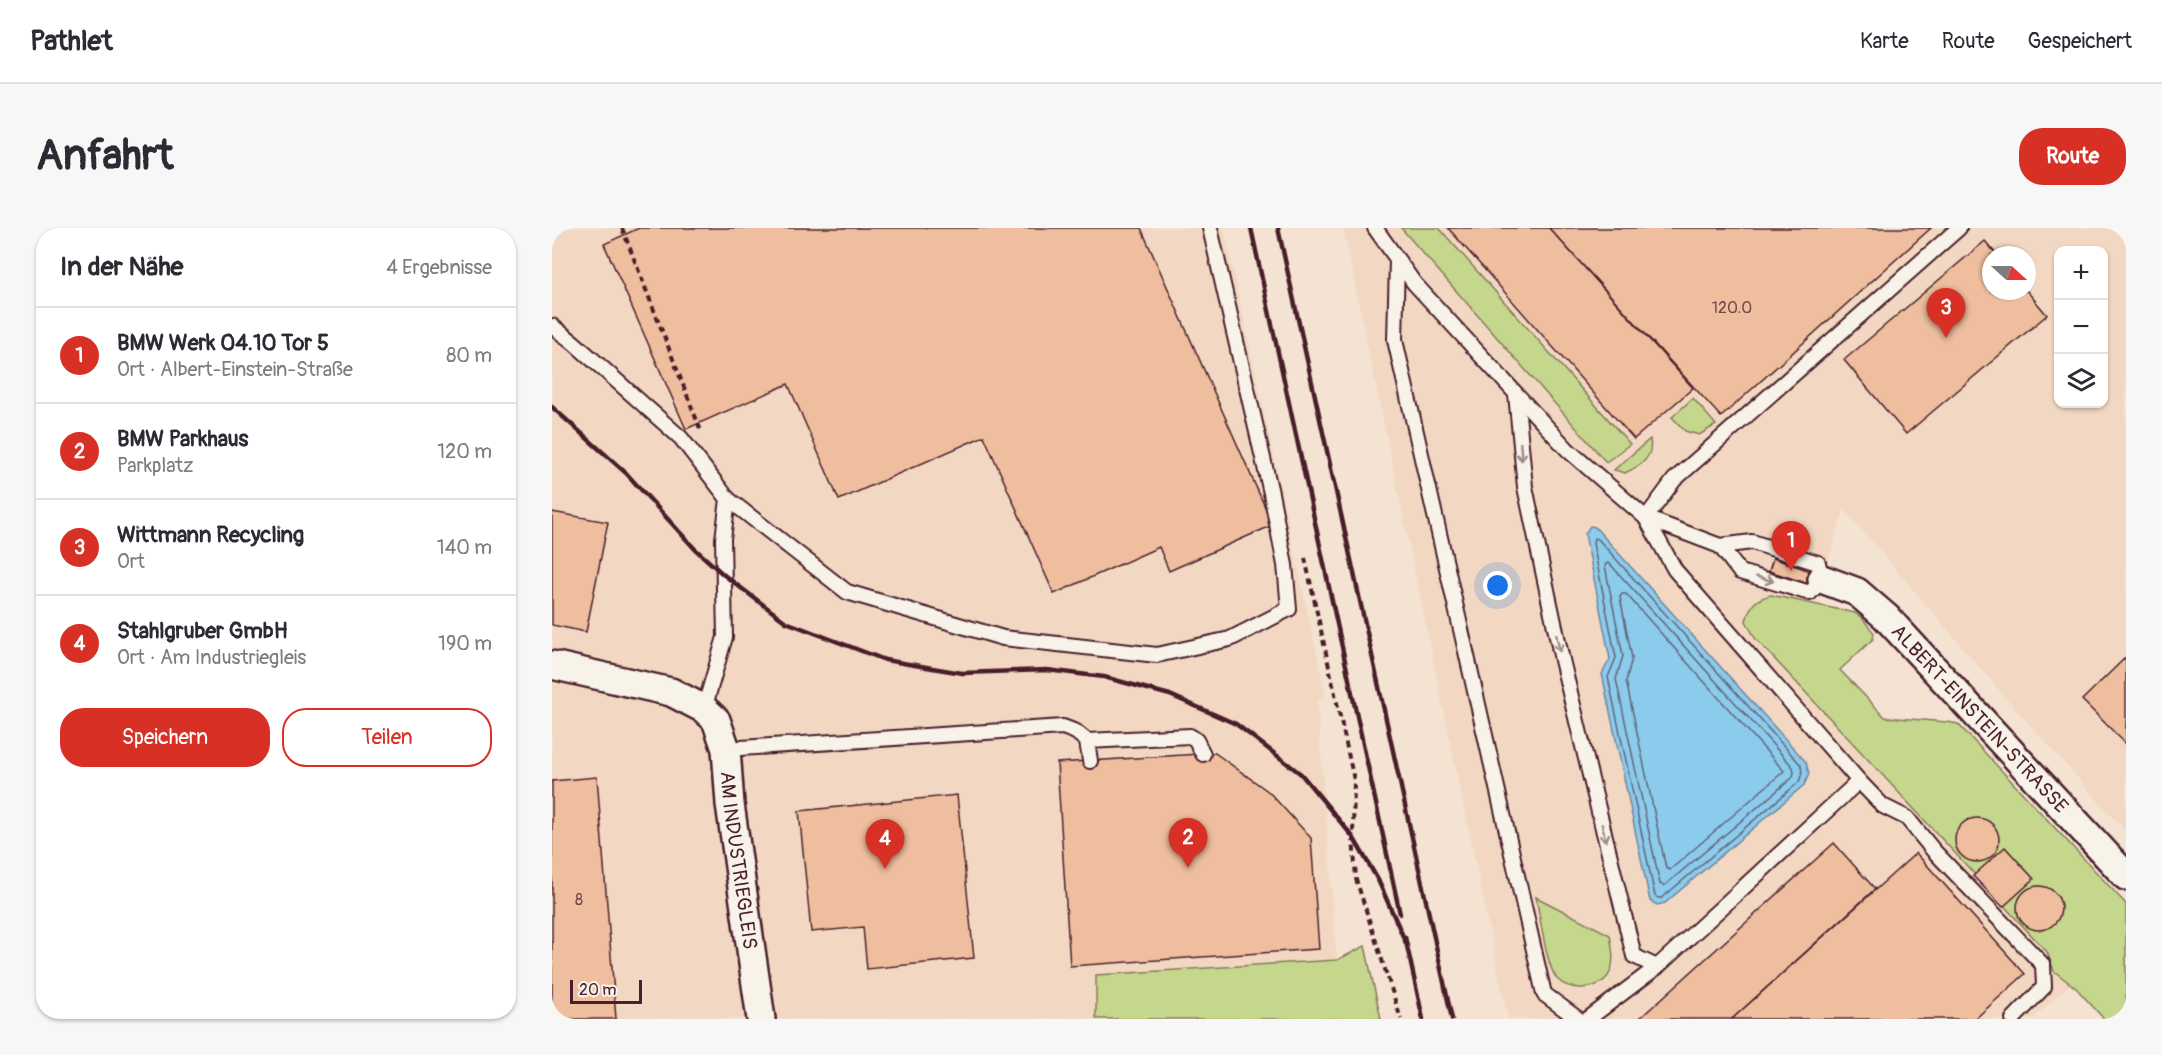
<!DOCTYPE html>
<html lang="de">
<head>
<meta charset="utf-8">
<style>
  body { margin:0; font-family:Pangolin,sans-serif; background:#f7f7f7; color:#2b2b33 }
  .controls { position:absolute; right:18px; top:18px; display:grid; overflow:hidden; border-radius:12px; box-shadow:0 2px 4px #0004 }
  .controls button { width:54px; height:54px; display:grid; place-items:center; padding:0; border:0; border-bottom:2px solid #e1e1e2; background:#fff; color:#2b2b33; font:30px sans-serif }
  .compass { position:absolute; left:1430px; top:18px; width:54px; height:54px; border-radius:50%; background:#fff; box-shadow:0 2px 4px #0004; rotate:111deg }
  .scale { position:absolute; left:18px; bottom:15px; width:72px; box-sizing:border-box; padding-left:6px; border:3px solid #4a1f2b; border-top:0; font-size:16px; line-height:21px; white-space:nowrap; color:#4a1f2b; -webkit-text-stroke:4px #f7f3e8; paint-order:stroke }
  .you { position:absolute; left:946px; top:358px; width:21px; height:21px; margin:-15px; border:4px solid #fff; border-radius:50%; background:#1a73e8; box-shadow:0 0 0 9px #1a73e833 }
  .badge { display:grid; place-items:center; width:39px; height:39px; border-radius:50%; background:#d93025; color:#fff; font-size:20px; font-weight:700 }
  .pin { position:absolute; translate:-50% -50px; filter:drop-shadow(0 2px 3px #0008) }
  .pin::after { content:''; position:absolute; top:32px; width:21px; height:18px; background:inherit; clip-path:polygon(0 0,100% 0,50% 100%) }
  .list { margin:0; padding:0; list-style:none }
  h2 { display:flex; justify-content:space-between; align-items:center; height:78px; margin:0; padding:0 24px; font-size:26px }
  h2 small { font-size:20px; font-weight:400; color:#7c7c81 }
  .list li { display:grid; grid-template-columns:39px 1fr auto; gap:18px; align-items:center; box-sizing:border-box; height:96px; padding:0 24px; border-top:2px solid #e1e1e2 }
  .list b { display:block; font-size:22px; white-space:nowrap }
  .list p { margin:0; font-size:20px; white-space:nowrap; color:#7c7c81 }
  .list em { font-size:20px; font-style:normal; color:#7c7c81 }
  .actions { display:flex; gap:12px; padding:18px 24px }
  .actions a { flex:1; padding:14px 0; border:2px solid #d93025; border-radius:24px; text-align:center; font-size:21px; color:#d93025 }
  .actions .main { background:#d93025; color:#fff }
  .icon { flex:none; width:33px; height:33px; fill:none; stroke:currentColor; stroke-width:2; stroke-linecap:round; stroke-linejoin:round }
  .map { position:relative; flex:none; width:1574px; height:791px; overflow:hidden; border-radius:24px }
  header { display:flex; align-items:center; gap:36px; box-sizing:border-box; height:84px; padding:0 30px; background:#fff; border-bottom:2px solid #e1e1e2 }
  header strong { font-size:28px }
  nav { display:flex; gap:33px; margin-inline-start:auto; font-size:21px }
  .intro { display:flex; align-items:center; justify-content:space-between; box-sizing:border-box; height:144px; padding:0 36px }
  h1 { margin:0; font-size:42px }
  .button { padding:15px 27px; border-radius:24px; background:#d93025; color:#fff; font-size:21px; font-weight:700 }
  main { display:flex; gap:36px; padding:0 36px }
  aside { flex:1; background:#fff; border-radius:24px; box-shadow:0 2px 4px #0004 }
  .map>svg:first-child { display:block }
  .built { fill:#f2d8c2; fill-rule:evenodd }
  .green { fill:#c4d78c; stroke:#877b5c; stroke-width:1.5 }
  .water { fill:#8bcbec; stroke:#71869f; stroke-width:1.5 }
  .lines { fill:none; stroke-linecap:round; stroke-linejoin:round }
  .shore { stroke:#646478; stroke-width:1.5 }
  .building { fill:#eebe9e; stroke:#4a1f2b; stroke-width:1.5 }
  .lane-casing { stroke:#4a1f2b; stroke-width:18 }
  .street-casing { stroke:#4a1f2b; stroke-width:32 }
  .path { stroke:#4a1f2b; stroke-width:4; stroke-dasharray:6 4.5; stroke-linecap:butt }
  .lane { stroke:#f7f3e8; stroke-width:14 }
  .street { stroke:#f7f3e8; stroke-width:27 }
  .rail { stroke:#4a1f2b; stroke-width:4.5 }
  .oneway { stroke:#a0898a }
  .labels { text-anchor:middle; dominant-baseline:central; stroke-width:4.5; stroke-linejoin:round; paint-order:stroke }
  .number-label { font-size:16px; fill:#734748 }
  .street-label { font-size:20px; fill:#4a1f2b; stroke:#f7f3e8 }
</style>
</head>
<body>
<header>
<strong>Pathlet</strong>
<nav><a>Karte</a><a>Route</a><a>Gespeichert</a></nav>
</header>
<div class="intro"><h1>Anfahrt</h1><a class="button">Route</a></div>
<main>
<aside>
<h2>In der Nähe<small>4 Ergebnisse</small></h2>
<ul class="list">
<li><span class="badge">1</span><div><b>BMW Werk 04.10 Tor 5</b><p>Ort · Albert-Einstein-Straße</p></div><em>80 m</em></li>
<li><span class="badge">2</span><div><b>BMW Parkhaus</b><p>Parkplatz</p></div><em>120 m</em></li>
<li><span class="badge">3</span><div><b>Wittmann Recycling</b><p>Ort</p></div><em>140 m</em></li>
<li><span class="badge">4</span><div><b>Stahlgruber GmbH</b><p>Ort · Am Industriegleis</p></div><em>190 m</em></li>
</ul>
<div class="actions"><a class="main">Speichern</a><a>Teilen</a></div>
</aside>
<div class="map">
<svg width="1574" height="791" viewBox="0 0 1574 791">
  <rect width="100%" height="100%" fill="#f4e3d2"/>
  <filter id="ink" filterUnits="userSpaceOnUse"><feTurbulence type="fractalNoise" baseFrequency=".0167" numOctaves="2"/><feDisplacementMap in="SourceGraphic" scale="12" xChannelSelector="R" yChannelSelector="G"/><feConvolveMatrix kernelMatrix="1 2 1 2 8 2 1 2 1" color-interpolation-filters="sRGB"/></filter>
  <g filter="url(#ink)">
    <g class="built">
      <polygon points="0,0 672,0 774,468 765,473 785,732 544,747 544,791 0,791"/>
      <path d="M791,0H1574V604L1453,469L1292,281L1261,385L1282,452L1574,791L1524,751L1481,791H956ZM1506,22H1552V176H1506ZM1439,27H1475V63H1439Z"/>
    </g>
    <g class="green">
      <polygon points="849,0 887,0 1078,216 1054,234"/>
      <polygon points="1141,170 1164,197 1147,207 1133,203 1120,189"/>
      <path d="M1098,211C1102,230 1088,238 1073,245L1062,242Z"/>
      <path d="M1219,367L1303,385L1310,390L1322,405L1321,411L1288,442L1333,489L1395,494L1406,496L1574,676V791H1552L1524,760L1502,743L1495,724L1203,410L1194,393C1198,377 1203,371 1219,367Z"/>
      <path d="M984,669L1058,707C1060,719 1064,736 1056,748C1045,763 1018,764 1005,751C994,738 988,687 984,669Z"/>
      <polygon points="813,718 829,791 544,791 544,747 785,732"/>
    </g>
    <polygon class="water" points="1038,298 1043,299 1254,534 1257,546 1252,557 1113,675 1105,677 1098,673 1050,446 1058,431 1033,306"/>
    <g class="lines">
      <g class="shore">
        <polygon points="1042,310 1046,311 1249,537 1250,545 1247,554 1110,670 1106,670 1103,668 1056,449 1064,430 1041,315"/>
        <polygon points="1055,335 1058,336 1241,539 1242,545 1240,550 1112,658 1108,656 1064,451 1071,428 1053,338"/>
        <polygon points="1070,366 1074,366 1232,543 1118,642 1114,640 1074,453 1080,430 1068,369"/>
      </g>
    </g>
    <g class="building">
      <polygon points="87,0 589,0 721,297 617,343 607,319 502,366 432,208 287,272 236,156 134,201 52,16"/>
      <polygon points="896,0 997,0 1141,160 1082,211"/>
      <polygon points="997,0 1379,0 1169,189"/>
      <polygon points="1433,13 1445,27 1439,27 1439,63 1475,63 1495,87 1354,206 1292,132"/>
      <polygon points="0,284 56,294 34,404 0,397"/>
      <polygon points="1221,330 1261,344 1257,356 1217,343"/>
      <polygon points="1574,429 1574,516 1530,472"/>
      <polygon points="663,525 717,564 759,610 767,721 518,738 505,535"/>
      <polygon points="45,549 64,791 0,791 0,553"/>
      <polygon points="405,567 422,730 315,741 311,699 259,704 247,583"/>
      <circle cx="1425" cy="612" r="22"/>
      <polygon points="1282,615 1323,661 1180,791 1087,791"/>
      <polygon points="1453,619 1482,651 1451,679 1421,648"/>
      <polygon points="1364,625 1473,746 1423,791 1180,791"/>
      <circle cx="1487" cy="680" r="22"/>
    </g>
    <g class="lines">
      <g class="lane-casing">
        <g id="lane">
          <polyline points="823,0 862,55 1016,222 1094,290 1168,318 1200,314 1266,335 1270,351 1258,365 1188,344 1168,318"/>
          <polyline points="845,32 843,112 992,766 1026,791"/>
          <polyline points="0,98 21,114 129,210 176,271 171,311 173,409 152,481"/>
          <polyline points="964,166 973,259 1010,432 1082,728 1105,739"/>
          <polyline points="176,271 295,364 451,410 605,427 678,411 737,381 733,337 719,265 658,0"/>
          <polyline points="535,513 638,508 644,512 651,526"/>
          <polyline points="174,521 511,499 524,504 535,513 538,533"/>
          <polyline points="1307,553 1331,578 1355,590 1381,622 1491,737 1492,759 1461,791"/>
          <polyline points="1036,791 1105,739 1307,553 1123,342 1094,290 1122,252 1407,0"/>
        </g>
      </g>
      <g class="street-casing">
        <g id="street">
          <path id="s1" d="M1270,351L1305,364L1334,389L1574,648"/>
          <path id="s2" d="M0,437L119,464L152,481L164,492L174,521L178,576L209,791"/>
        </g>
      </g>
      <g class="path">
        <polyline points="70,0 149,203"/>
        <polyline points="753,330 802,552 801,609 804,651 849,791"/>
      </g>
      <use href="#lane" class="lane"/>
      <use href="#street" class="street"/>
      <g class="rail">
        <polyline points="699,0 848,686"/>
        <polyline points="726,0 900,791"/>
        <polyline points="0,179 74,245 143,321 172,347 234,394 333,432 410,445 495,442 552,449 618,467 684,496 749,546 801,609 826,652 854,715"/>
        <polyline points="853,709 871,791"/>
      </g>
    </g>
    <defs><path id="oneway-shaft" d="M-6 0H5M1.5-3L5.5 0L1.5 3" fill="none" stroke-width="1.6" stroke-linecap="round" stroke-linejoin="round" transform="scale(1.5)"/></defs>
    <g class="oneway">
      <use href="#oneway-shaft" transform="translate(969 224) rotate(85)"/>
      <use href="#oneway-shaft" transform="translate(1213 351) rotate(16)"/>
      <use href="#oneway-shaft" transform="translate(1006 415) rotate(78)"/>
      <use href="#oneway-shaft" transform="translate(1052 605) rotate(76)"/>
    </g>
  </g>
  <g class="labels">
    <g class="number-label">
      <text x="1180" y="80">120.0</text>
      <text x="27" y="672">8</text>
    </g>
    <g class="street-label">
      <text stroke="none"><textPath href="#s1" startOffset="214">ALBERT-EINSTEIN-STRASSE</textPath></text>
      <text stroke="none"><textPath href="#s2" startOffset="318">AM INDUSTRIEGLEIS</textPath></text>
    </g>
  </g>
</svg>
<div class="controls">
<button>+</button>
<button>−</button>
<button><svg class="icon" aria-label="layers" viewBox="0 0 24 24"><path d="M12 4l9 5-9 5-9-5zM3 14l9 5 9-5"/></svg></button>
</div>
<svg class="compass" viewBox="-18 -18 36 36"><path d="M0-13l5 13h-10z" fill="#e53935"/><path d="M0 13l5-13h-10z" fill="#7c7c81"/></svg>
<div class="scale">20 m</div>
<div class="you"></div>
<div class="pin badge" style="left:1239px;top:343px">1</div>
<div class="pin badge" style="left:636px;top:640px">2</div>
<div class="pin badge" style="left:1394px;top:110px">3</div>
<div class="pin badge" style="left:333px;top:641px">4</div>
</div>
</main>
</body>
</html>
